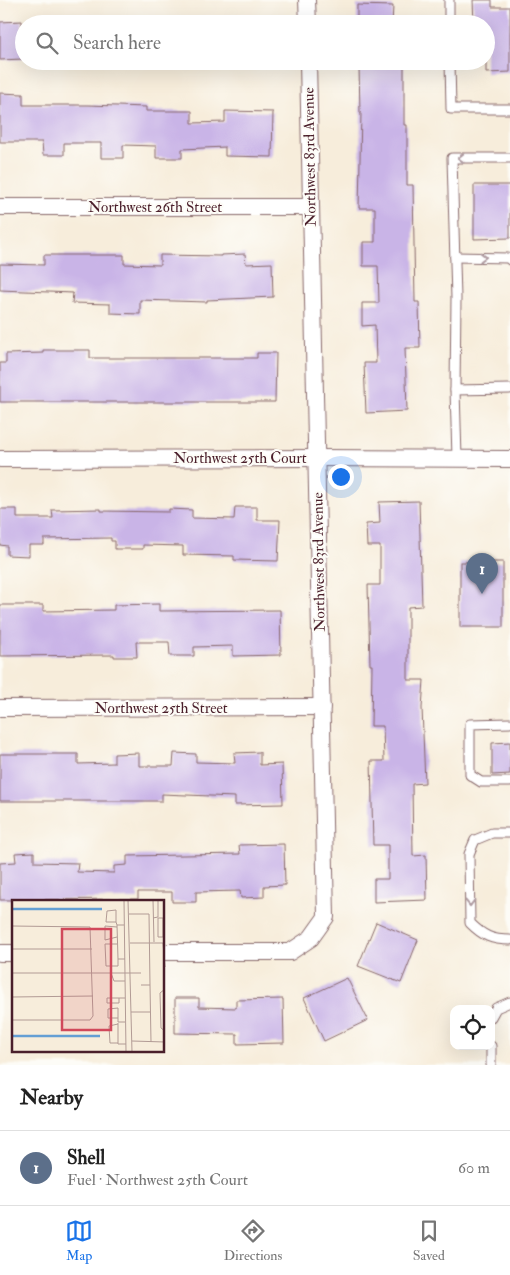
<!DOCTYPE html>
<html lang="en">
<head>
<meta charset="utf-8">
<style>
  body { margin:0; font-family:"IM FELL Double Pica",serif; background:#f6f6f6; color:#222 }
  .controls { position:absolute; right:15px; bottom:15px; display:grid; overflow:hidden; border-radius:10px; box-shadow:0 5px 20px #0002 }
  .controls button { width:45px; height:45px; display:grid; place-items:center; padding:0; border:0; border-bottom:1px solid #e0e0e0; background:#fff; color:#222; font:25px sans-serif }
  .you { position:absolute; left:340px; top:476px; width:18px; height:18px; margin:-12px; border:4px solid #fff; border-radius:50%; background:#1a73e8; box-shadow:0 0 0 8px #1a73e833 }
  .badge { display:grid; place-items:center; width:32px; height:32px; border-radius:50%; background:#1a73e8; color:#fff; font-size:16px; font-weight:700 }
  .pin { position:absolute; translate:-50% -41px; filter:drop-shadow(0 1px 2px #0008) }
  .pin::after { content:''; position:absolute; top:26px; width:18px; height:15px; background:inherit; clip-path:polygon(0 0,100% 0,50% 100%) }
  .list { margin:0; padding:0; list-style:none }
  h2 { display:flex; justify-content:space-between; align-items:center; height:65px; margin:0; padding:0 20px; font-size:21px }
  h2 small { font-size:16px; font-weight:400; color:#767676 }
  .list li { display:grid; grid-template-columns:32px 1fr auto; gap:15px; align-items:center; box-sizing:border-box; height:75px; padding:0 20px; border-top:1px solid #e0e0e0 }
  .list b { display:block; font-size:19px; white-space:nowrap }
  .list p { margin:0; font-size:16px; white-space:nowrap; color:#767676 }
  .list em { font-size:16px; font-style:normal; color:#767676 }
  .icon { flex:none; width:28px; height:28px; fill:none; stroke:currentColor; stroke-width:2; stroke-linecap:round; stroke-linejoin:round }
  .map { position:relative; flex:none; width:510px; height:1065px; overflow:hidden }
  .search { position:absolute; background:#fff; box-shadow:0 5px 20px #0002; left:15px; right:15px; top:15px; height:55px; display:flex; align-items:center; gap:12px; box-sizing:border-box; padding:0 18px; border-radius:28px; color:#767676; font-size:19px }
  .sheet { height:140px; background:#fff }
  nav { display:flex; justify-content:space-around; align-items:center; box-sizing:border-box; height:70px; border-top:1px solid #e0e0e0; background:#fff; font-size:14px; color:#767676 }
  nav a { display:grid; justify-items:center; gap:2px }
  nav .on { color:#1a73e8 }
  .map>svg:first-child { display:block }
  .building { fill:#c9b4e7 }
  .lines { fill:none; stroke-linecap:round; stroke-linejoin:round }
  .lane-casing { stroke:#876769; stroke-width:11 }
  .street-casing { stroke:#876769; stroke-width:18 }
  .lane { stroke:#fff; stroke-width:9 }
  .street { stroke:#fff; stroke-width:16 }
  .oneway { stroke:#ae9aa0 }
  .labels { text-anchor:middle; dominant-baseline:central; stroke-width:4; stroke-linejoin:round; paint-order:stroke }
  .street-label { font-size:15px; fill:#4a1f2b; stroke:#fdfcf7 }
  .inset-river { fill:none; stroke:#649fd4; stroke-width:2.5 }
  .inset-road { fill:none; stroke:#b29b95; stroke-width:1 }
  .view { fill:#d1495b; fill-opacity:0.15; stroke:#d1495b; stroke-width:2.5 }
  .inset-edge { fill:none; stroke:#4a1f2b; stroke-width:2.5 }
</style>
</head>
<body>
<div class="map">
<svg width="510" height="1065" viewBox="0 0 510 1065">
  <rect width="100%" height="100%" fill="#fdfcf7"/>
  <filter id="ink" filterUnits="userSpaceOnUse"><feTurbulence type="fractalNoise" baseFrequency=".02" numOctaves="2"/><feDisplacementMap in="SourceGraphic" scale="10" xChannelSelector="R" yChannelSelector="G"/><feConvolveMatrix kernelMatrix="1 2 1 2 8 2 1 2 1" color-interpolation-filters="sRGB"/></filter>
  <filter id="wash" filterUnits="userSpaceOnUse"><feTurbulence type="fractalNoise" baseFrequency=".0096" numOctaves="4" result="noise"/><feDisplacementMap in="SourceGraphic" scale="20" xChannelSelector="R" yChannelSelector="G"/><feGaussianBlur stdDeviation="1.12" result="paint"/><feColorMatrix in="noise" values="0 0 0 0 0 0 0 0 0 0 0 0 0 0 0 0 0 1.4 0 .05"/><feComposite in="paint" operator="in"/></filter>
  <g filter="url(#wash)">
    <rect width="100%" height="100%" fill="#f7eddb"/>
    <g id="blocks">
      <g class="building">
        <polygon points="473,0 492,0 492,7 510,7 510,72 486,73 486,24 474,24"/>
        <polygon points="357,5 393,6 392,24 357,24"/>
        <polygon points="22,21 23,59 0,60 0,22"/>
        <polygon points="404,65 404,125 407,125 407,185 413,185 415,302 419,302 420,348 405,348 407,411 366,413 364,363 376,363 375,325 362,326 362,303 379,303 378,266 363,266 363,242 375,242 375,208 359,208 361,113 360,113 359,66"/>
        <polygon points="0,93 23,94 23,105 88,105 146,107 146,111 192,111 192,123 225,122 225,111 273,112 272,157 225,156 225,147 182,149 182,158 156,158 156,146 123,145 123,158 101,158 101,143 64,143 64,155 43,155 42,142 0,142"/>
        <polygon points="474,185 510,185 510,238 474,239"/>
        <polygon points="245,254 246,264 272,263 273,297 207,300 207,302 140,300 140,314 110,313 110,304 72,303 73,293 0,290 0,264 44,265 44,255 124,255 124,264 160,265 160,255 221,256 221,255"/>
        <polygon points="43,350 90,350 90,358 257,358 257,353 276,353 275,402 0,402 0,363 6,363 6,354 43,353"/>
        <polygon points="419,501 422,606 408,607 408,680 424,680 422,708 425,783 412,784 413,856 426,855 427,900 374,902 374,879 388,879 388,845 373,845 371,761 384,761 383,726 371,726 372,665 370,665 368,585 380,585 380,546 367,546 366,524 380,523 379,502"/>
        <polygon points="235,507 257,507 257,520 280,520 278,561 234,560 234,556 183,555 183,546 143,545 143,549 115,549 115,541 111,541 111,538 44,539 44,545 29,545 29,556 7,555 7,546 0,545 0,509 17,509 17,518 53,518 52,510 101,509 101,511 169,512 169,509 192,510 192,518 234,519"/>
        <rect x="460" y="562" width="43" height="65"/>
        <polygon points="159,604 159,611 280,610 281,655 233,656 233,646 194,647 194,656 170,656 169,642 136,642 137,657 114,657 114,655 0,656 0,605 43,605 43,611 114,610 114,605"/>
        <polygon points="510,742 510,774 492,775 492,743"/>
        <polygon points="260,752 260,765 282,764 283,804 235,805 235,797 162,794 162,801 0,801 0,754 78,754 78,764 114,763 114,754 139,753 139,766 173,766 174,753 196,754 196,762 235,763 234,753"/>
        <polygon points="284,844 285,885 264,886 264,897 241,898 240,891 196,892 196,902 172,902 172,892 138,892 138,899 0,900 0,863 16,862 15,853 34,852 34,862 78,863 77,872 114,873 114,866 127,865 127,856 240,854 239,845"/>
        <polygon points="376,922 418,940 401,983 358,966"/>
        <polygon points="347,978 368,1020 324,1041 304,998"/>
        <polygon points="175,998 199,998 199,1007 236,1008 236,1000 283,999 284,1043 237,1044 237,1034 175,1033"/>
      </g>
    </g>
  </g>
  <g filter="url(#ink)">
    <use href="#blocks" fill-opacity="0" stroke="#876769" stroke-width="1"/>
    <g class="lines">
      <g class="lane-casing">
        <g id="lane">
          <polyline points="449,0 449,24"/>
          <polyline points="450,61 451,109 510,109"/>
          <polyline points="510,158 452,158 456,298 455,390 510,389"/>
          <polyline points="455,257 508,258 510,260"/>
          <polyline points="455,390 457,458"/>
          <polyline points="510,723 470,724 470,775 481,782 510,782"/>
          <path d="M510,833H492L475,840L469,854L470,923C483,936 492,940 510,940"/>
          <polyline points="491,1017 496,1008 510,1002"/>
          <polyline points="491,1046 491,1065"/>
        </g>
      </g>
      <g class="street-casing">
        <g id="street">
          <polyline points="307,0 308,24"/>
          <polyline points="0,207 311,207"/>
          <polyline points="0,459 317,458 510,459"/>
          <polyline points="0,708 322,707"/>
          <polyline points="164,952 290,952 311,938 326,917 308,61"/>
          <polyline points="0,953 14,953"/>
        </g>
      </g>
      <use href="#lane" class="lane"/>
      <use href="#street" class="street"/>
    </g>
    <defs><path id="oneway-chevron" d="M-2-3.5L2.5 0L-2 3.5" fill="none" stroke-width="1.6" stroke-linecap="round" stroke-linejoin="round" transform="scale(1.25)"/></defs>
    <g class="oneway">
      <use href="#oneway-chevron" transform="translate(461 158) rotate(179)"/>
      <use href="#oneway-chevron" transform="translate(483 257) rotate(1)"/>
      <use href="#oneway-chevron" transform="translate(470 903) rotate(89)"/>
    </g>
  </g>
  <g class="labels">
    <g class="street-label">
      <text transform="translate(310 157) rotate(-91)">Northwest 83rd Avenue</text>
      <text x="155" y="207">Northwest 26th Street</text>
      <text x="240" y="458">Northwest 25th Court</text>
      <text transform="translate(319 562) rotate(-91)">Northwest 83rd Avenue</text>
      <text x="161" y="708">Northwest 25th Street</text>
    </g>
  </g>
  <g transform="translate(12 900)">
    <rect width="152" height="152" fill="#f7eddb"/>
    <path class="inset-river" d="M0,9H90M0,136H88"/>
    <path class="inset-road" d="M112,0L114,152M116,0L120,152M141,0L142,42M117,14H137L138,85M141,18L146,17V0M146,18H151V37H146ZM104,22H94L95,11L104,10V22L105,25M0,26L78,27L81,116L78,120H0M105,27L93,26V40L105,37M118,43H153M151,43L153,67M105,44H93L94,66H106V59H113M0,49H80M106,59L105,25H112M0,73H129M99,73L102,81H113M129,85H138L139,142M153,89L148,93L149,128L153,131M0,97L81,96M107,98V103H95V98H113M119,112H138M106,118H96V109L106,108V122H113M106,123V144H114M106,124L97,126L98,143H106M120,141L153,142"/>
    <path class="view" d="M50,29H99V130H50Z"/>
    <rect width="152" height="152" class="inset-edge"/>
  </g>
</svg>
<div class="controls">
<button><svg class="icon" aria-label="locate" viewBox="0 0 24 24"><circle cx="12" cy="12" r="6"/><path d="M12 2v4M12 18v4M2 12h4M18 12h4"/></svg></button>
</div>
<div class="you"></div>
<div class="pin badge" style="left:482px;top:594px;background:#5c6f8a">1</div>
<div class="search"><svg class="icon" aria-label="search" viewBox="0 0 24 24"><circle cx="10" cy="10" r="6"/><path d="M15 15l6 6"/></svg>Search here</div>
</div>
<section class="sheet">
<h2>Nearby<small></small></h2>
<ul class="list">
<li><span class="badge" style="background:#5c6f8a">1</span><div><b>Shell</b><p>Fuel · Northwest 25th Court</p></div><em>60 m</em></li>
</ul>
</section>
<nav>
<a class="on"><svg class="icon" aria-label="map" viewBox="0 0 24 24"><path d="M3 6l6-2 6 2 6-2v14l-6 2-6-2-6 2zM9 4v14M15 6v14"/></svg>Map</a>
<a><svg class="icon" aria-label="directions" viewBox="0 0 24 24"><path d="M12 3l9 9-9 9-9-9zM9 14v-3h6M13 9l2 2-2 2"/></svg>Directions</a>
<a><svg class="icon" aria-label="saved" viewBox="0 0 24 24"><path d="M7 4h10v16l-5-4-5 4z"/></svg>Saved</a>
</nav>
</body>
</html>
